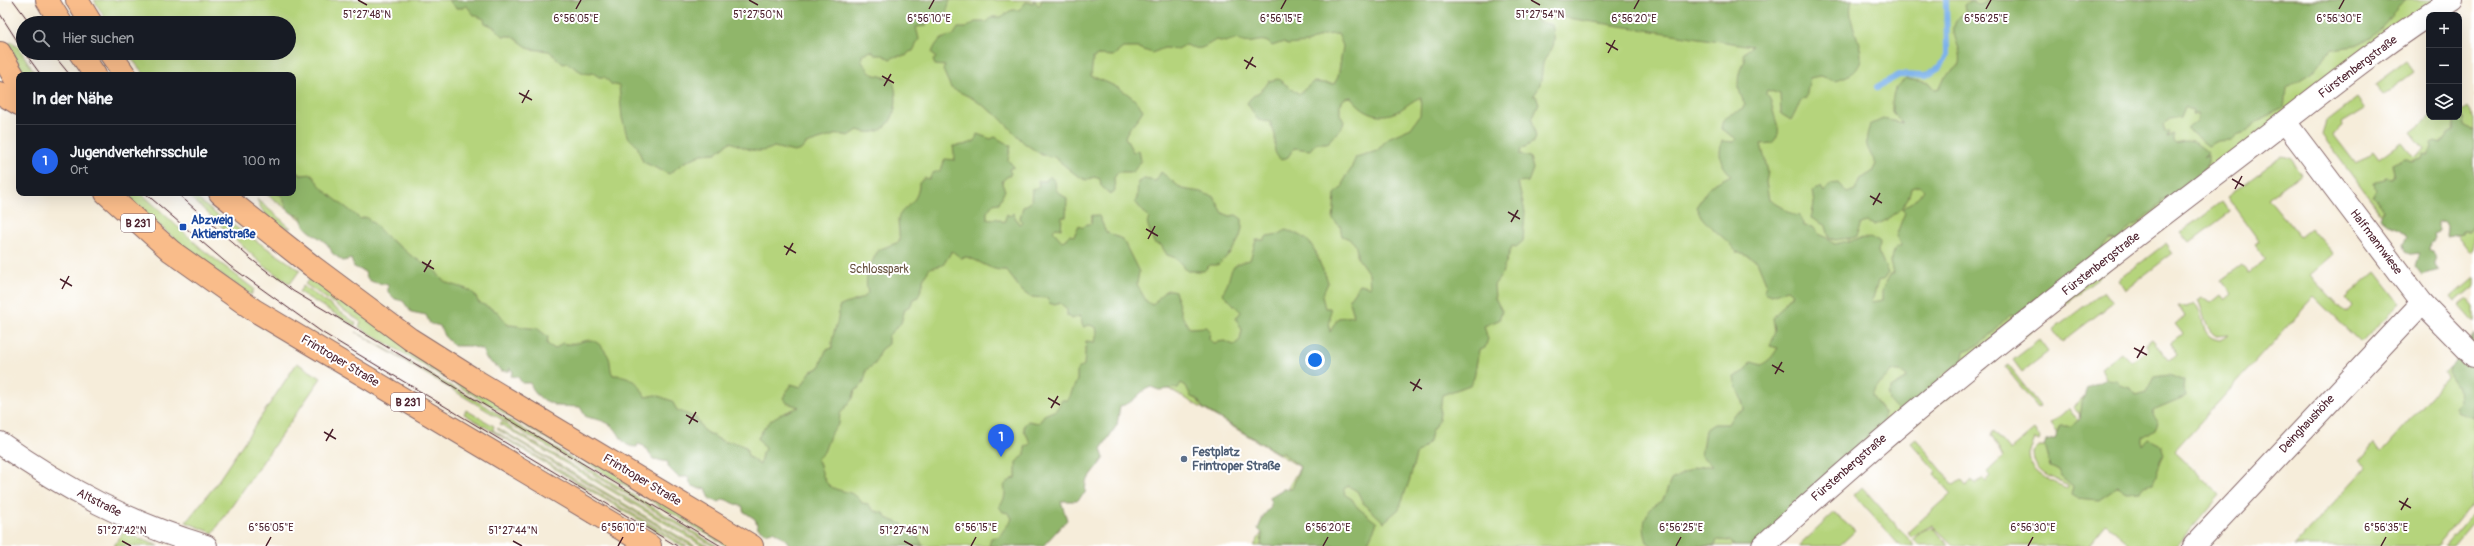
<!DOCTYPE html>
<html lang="de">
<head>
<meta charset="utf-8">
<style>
  body { margin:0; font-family:Pangolin,sans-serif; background:#242831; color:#f1f3f6 }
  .controls { position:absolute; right:12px; top:12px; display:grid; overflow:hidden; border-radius:8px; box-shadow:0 4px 16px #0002 }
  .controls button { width:36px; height:36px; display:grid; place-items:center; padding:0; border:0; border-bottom:1px solid #363941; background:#171b24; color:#f1f3f6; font:20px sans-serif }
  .you { position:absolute; left:1315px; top:360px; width:14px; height:14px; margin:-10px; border:3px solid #fff; border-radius:50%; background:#1a73e8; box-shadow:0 0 0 6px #1a73e833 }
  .badge { display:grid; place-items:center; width:26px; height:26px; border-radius:50%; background:#2563eb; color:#fff; font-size:13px; font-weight:700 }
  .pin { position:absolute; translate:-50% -33px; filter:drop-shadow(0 1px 2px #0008) }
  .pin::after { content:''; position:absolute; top:21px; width:14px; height:12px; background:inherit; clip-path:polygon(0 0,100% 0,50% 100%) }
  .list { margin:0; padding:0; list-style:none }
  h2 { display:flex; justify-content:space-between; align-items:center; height:52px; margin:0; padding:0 16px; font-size:17px }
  h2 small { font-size:13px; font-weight:400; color:#9ea1a6 }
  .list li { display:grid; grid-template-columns:26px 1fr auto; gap:12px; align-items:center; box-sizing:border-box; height:72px; padding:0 16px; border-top:1px solid #363941 }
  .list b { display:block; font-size:15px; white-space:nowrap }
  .list p { margin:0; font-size:13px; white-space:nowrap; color:#9ea1a6 }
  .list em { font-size:13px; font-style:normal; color:#9ea1a6 }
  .icon { flex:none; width:22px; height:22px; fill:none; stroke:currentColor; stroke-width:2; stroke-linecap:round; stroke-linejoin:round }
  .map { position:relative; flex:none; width:2474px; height:546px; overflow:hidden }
  .search { position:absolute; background:#171b24; box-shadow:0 4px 16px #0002; left:16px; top:16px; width:280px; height:44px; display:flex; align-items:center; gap:10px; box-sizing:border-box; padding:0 14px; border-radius:22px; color:#9ea1a6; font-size:15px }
  .panel { position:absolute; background:#171b24; box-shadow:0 4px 16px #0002; left:16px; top:72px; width:280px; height:124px; border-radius:8px }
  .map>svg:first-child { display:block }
  .green { fill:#b5d47b; stroke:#807a53 }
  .forest { fill:#90b66b; stroke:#6d6a4b }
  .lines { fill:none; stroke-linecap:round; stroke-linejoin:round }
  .stream { stroke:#7db2eb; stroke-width:6 }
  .minor-casing { stroke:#866768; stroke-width:24 }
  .primary-casing { stroke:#866768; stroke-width:24 }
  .minor { stroke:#fff; stroke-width:22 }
  .primary { stroke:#f9bc8a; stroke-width:22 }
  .tram { stroke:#4a1f2b; stroke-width:1 }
  .ticks { fill:none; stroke:#4a1f2b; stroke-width:1.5 }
  .transit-dot { fill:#1a4fb4; stroke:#fff; stroke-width:1.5 }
  .service-dot { fill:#5c6f8a; stroke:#fff; stroke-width:1.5 }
  .labels { text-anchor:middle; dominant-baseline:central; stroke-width:4; stroke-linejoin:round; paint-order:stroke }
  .shield { fill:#fff; stroke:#80626b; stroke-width:1 }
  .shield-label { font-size:11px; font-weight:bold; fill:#4a1f2b }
  .street-label { font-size:12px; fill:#4a1f2b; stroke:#fff }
  .transit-label { font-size:12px; font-weight:bold; fill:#164399; stroke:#fff; text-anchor:start }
  .park-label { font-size:12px; fill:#6a5543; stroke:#fff }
  .service-label { font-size:12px; font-weight:bold; fill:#4e5e75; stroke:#fff; text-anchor:start }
  .ticks-label { font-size:10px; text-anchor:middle; fill:#4a1f2b; stroke:#fff; stroke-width:4; stroke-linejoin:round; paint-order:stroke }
</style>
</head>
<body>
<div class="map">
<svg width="2474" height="546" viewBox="0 0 2474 546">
  <rect width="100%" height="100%" fill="#fff"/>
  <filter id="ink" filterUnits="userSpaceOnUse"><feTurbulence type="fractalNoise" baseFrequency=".025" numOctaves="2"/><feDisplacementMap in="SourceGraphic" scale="8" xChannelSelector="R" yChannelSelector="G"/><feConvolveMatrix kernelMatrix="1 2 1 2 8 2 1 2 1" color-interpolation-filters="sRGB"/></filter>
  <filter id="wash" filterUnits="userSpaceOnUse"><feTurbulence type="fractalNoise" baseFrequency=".012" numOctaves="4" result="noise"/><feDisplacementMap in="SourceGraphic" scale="16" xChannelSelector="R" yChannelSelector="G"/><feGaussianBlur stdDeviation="0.9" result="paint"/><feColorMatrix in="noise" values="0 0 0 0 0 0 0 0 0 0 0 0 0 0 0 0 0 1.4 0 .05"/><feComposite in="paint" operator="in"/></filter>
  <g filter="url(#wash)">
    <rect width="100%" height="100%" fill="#f6edda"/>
    <g class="green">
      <polygon points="94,0 2452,0 2416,23 1763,546 1254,546 1300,467 1133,367 1031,546 815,546 417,304 265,193 293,193 293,75 145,75 127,53 289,53 289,23 108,23"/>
      <polygon points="12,42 15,46 17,45 36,75 25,75 8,44"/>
      <polygon points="2406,61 2414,72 2383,95 2375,84"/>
      <polygon points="2357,98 2365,109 2342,123 2343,126 2333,134 2356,164 2374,150 2380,158 2402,142 2414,157 2424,149 2411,132 2431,117 2459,117 2459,113 2467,107 2474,118 2474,131 2465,125 2452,127 2453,131 2421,159 2392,164 2394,174 2392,178 2385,179 2376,190 2375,199 2383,209 2380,213 2322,135 2326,122"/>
      <path d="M2282,156L2290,158L2302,173L2268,198L2300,237L2311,228L2334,254L2310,275L2346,313L2352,306L2346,298L2376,272L2400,303L2361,343L2314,297L2174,451L2220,495L2177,546H2132L2106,524L2088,546H1954L1932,525L1911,537L1908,532L1951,493L1934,474L1936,471L1911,443L1916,439L1954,485L1961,480L1966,486L1971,481L1976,484L1983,478L1986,481L1991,476L1987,472L2003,457L1991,435L1993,430L2010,450L2034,430L2040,438L2039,441L2035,439L2029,453C2029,475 2052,481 2068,488L2069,485C2052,477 2033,475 2033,451L2038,446H2047L2059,435L2051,424L2069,408L2079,421L2083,417L2073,406L2106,378L2101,368L2121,352L2131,362L2149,349L2146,344L2152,339L2170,361L2177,355L2170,344L2183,334L2175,324L2185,316L2178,306L2187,307L2194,303C2207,315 2197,337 2220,340L2229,335L2216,336C2203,327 2205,314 2198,300L2202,297L2211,303L2221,295L2225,300L2232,294L2221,280L2242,265L2249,273L2266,259L2255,244L2259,241L2227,197Z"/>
      <polygon points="123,193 141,193 202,249 254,289 251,295 194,256"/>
      <polygon points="186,193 190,193 216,214 300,270 290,284 263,265"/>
      <path d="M257,199L292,229C274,225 263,216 257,199Z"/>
      <polygon points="2222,201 2230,212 2190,242 2181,232"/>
      <polygon points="2474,224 2474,248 2471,251 2458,234 2463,233 2463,230 2470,231"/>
      <polygon points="2166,243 2173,253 2125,290 2119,280"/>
      <polygon points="2474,277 2474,286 2455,302 2451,297"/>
      <polygon points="310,278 732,546 727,546 359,327 361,322 305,284"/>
      <polygon points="303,286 356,323 355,326 299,292"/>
      <polygon points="2104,291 2113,303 2062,342 2053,330"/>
      <polygon points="2467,299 2474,307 2474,323 2459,306"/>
      <polygon points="356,332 474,399 717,546 713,546"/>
      <polygon points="2039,340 2048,352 2022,372 2013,360"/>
      <polygon points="2457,359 2474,377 2474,501 2437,546 2294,546 2366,467 2359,461 2374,444 2382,452 2447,378 2444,372"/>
      <polygon points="297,363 321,378 213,533 186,522 214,487"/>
      <polygon points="2008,365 2040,406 2038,408 2005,367"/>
      <polygon points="466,410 494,426 493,430 687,546 682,546 464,414"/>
      <polygon points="502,421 515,431 708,546 703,546 500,424"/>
      <polygon points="498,428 695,546 691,546 497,429"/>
      <polygon points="1862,487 1915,546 1900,546 1854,495"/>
      <polygon points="2474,512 2474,521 2453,546 2445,546"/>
      <polygon points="1834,513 1855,531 1839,546 1799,546"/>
      <polygon points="1933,527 1949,546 1920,546 1913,539 1923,531"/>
      <polygon points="123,532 159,546 114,546"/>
    </g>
    <g class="forest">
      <path d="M448,0H950L945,17L936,20L930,19L926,22V26L916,27L919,39L913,51L909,52L906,56H897L890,59L883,55H875L872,51L862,54V62L872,74L892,79C903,105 891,142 858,130L849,136L838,134L806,144L801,150L794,152L774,147C757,156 747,148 730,142L716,153L702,154L683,163L669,174L643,162L637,146L627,136L622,118L619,86L611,84L605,77H599L593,73C584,77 574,66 567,63L563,64L549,51L530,49L512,36H503L494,27L485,23L484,19L474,15L466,5L463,8H456Z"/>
      <path d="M1034,0L1039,6L1042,0H1852C1844,26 1873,52 1855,71C1850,76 1840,78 1835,81L1821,76L1810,78L1806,98L1801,100L1791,120L1781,114L1780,94L1767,90L1766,94C1773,101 1771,105 1774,114C1777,126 1783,132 1772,143L1761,144L1768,172L1766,182L1769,200L1796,216L1798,215L1804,222V226L1813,227L1819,234L1830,239L1834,244C1847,242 1870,233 1879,242L1878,252L1888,273L1885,278L1878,281L1872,302L1882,300V290L1890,275L1893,274L1890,262L1896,247L1901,246L1896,236L1905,212L1901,209L1913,202L1924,190L1920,186L1911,188C1910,204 1889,222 1874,225L1867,222L1861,224L1856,237L1835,240L1829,237L1826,226L1811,218L1814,204L1812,191L1821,187L1824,192L1831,184L1838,183L1847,193L1855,190L1859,180L1872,172L1876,164C1867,147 1863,145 1870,125L1883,119L1903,123L1892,112C1892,96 1893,88 1906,79L1930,83L1935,89L1940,88L1945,77L1960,64C1964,42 1940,30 1966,11L1965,5L1972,0L1979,5L1992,0H2406L2371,38L2355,46L2333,49L2326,54L2312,72L2286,88L2284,108L2256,121L2248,131L2237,135L2232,140L2218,141L2208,146L2187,129L2198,120L2197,114H2192L2193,111L2184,107L2180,117L2170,119L2163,124L2165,132L2169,133L2167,138L2173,135V141L2176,143C2190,138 2197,143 2208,153L2203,158L2208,155V162L2201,176L2187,182L2168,199L2161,201L2162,204L2137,224L2132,225L2118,241L2111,240C2105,244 2104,248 2099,254C2091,264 2065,277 2053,281L2050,289L2018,317L2009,315C1995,329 1984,345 1964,351L1963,360L1949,371L1945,372L1940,377L1938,384L1900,412L1889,401L1888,394L1891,388L1906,379L1907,376L1900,371H1891C1886,379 1875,386 1872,396L1884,413L1883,439L1760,546H1734L1730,541L1717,540L1715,546H1653L1647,542C1641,523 1644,510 1663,500L1671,480L1693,468L1712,465L1701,456L1705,430L1714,424H1728L1734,414L1744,410C1743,398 1735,389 1734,377L1746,370L1751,362L1762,365L1771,358L1778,348L1770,346L1775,331L1773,318L1792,294L1787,290L1772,295L1764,292L1766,283L1757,261C1751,257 1743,255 1737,252C1734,250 1731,245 1729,243C1717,231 1702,223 1696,207L1710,186L1731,175C1720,164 1718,156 1722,141L1734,142L1737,139L1721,129C1722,115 1731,114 1742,110L1745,104C1737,90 1735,74 1745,61L1743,54L1752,46L1541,14L1536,21L1552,25C1556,43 1555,45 1545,59C1540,65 1545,84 1533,96H1536L1539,103L1532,119L1536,137L1534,142L1521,149L1520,155L1530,157L1533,169L1528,182L1518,183L1525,212L1523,241L1516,247L1512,246L1501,276L1494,285L1495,298L1502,311L1499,320L1484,326L1488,339L1485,348L1479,350L1474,378L1470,385L1442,395L1439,421L1431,432L1429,442L1416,455L1410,479L1399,509L1384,522L1363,503L1357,491L1348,486L1343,490L1345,492L1344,494L1352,499L1357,507L1377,523L1366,546H1261L1262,533L1258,529L1264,515L1271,507L1270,497L1283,489H1292L1300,467L1283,453H1278L1203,408L1197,399L1191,397L1186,386L1181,383L1178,388L1159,390L1151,387C1137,392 1136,403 1120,406L1117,425L1101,449L1104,458L1086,482L1085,493L1077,501H1061L1067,520L1043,546H989L991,538L1000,536C1003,529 1008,526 1012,519L1009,513L1003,512L999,507C1000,504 1003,501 1004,499C1008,483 997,488 1016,477V462L1025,455V447L1031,444L1024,430V425L1028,421L1039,423L1044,415L1056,410L1062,400H1068L1077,380V370L1084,365L1086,341L1095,342L1097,333L1096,327L1089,325L1083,327L1080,316L1072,319L1067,316V309L1060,303L1055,305L1049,303L1047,298L1030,297L1022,291L1006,270C991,272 980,260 966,257L961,258L952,251L943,265L930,268L923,279V284L918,297L913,299L911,305L905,309L901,323L888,336V344L880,350L875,364L866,370C866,377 863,388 855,390L853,398L840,414L839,424L831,433L824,452L817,459C821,465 822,476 826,482C836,495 853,487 862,503L868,504L874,511L884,513L886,518L902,524L906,531L916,533L923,546H789C788,539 779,535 773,531L765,533L758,528L755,519L743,511V507L724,499L719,502L710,499L706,488L700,489L691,485L688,477H678L668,467V462L653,459L644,446L638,444L637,447C620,447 622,434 612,426C604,420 595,419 586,417L580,407L557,406L542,399L535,393L530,383H522L518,377L511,376L513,371L509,368L510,371H502L485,358L483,350L470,346H454L444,336L440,326C427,322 432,328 426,315L411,312L403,301L395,299L388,292V285C379,282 367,285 365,272L354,267L351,259L343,261L332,253C327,235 303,236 301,216C285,214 287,204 280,194L271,193H293V170L302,175L312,174C322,193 344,204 360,219L366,217C375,223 380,231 388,238C395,244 402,247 408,253C414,259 426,263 434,269C438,273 440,279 446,282C459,289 474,286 478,302L498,312L508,325C519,325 526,329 537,328L548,337L547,344L555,349L562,343C581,349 590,327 607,354C612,361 609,369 613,375C629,375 639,381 645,397L656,395L672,401L677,410L696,418L704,431L724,442H733L746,447L748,456L760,465L762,453L765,449L758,438C772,414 776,417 799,407L787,403L783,398L791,384L801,387L811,371L819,368L826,350L832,348C831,333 840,322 839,307C849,301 860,302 868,293C863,276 871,265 878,250L899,242C900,235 898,226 898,220C900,206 919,206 919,183L925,178L929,179L933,173L941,170L945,159L955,160L953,146C961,146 969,144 975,141L977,134L991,139L995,137L1011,146L1008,160L1014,167L1009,169L1011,174L1003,180L1002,184L1005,190L999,203L993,204L987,212V219L991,220L996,218L1004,222L1007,214L1010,216L1013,213L1019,224L1022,223L1020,218L1023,207L1031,202L1032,189H1036L1039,185L1038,181H1046L1049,176L1055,181L1056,190L1067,199L1066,217H1062L1061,229L1056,228L1053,231L1062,241L1067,239L1069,235L1074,236L1079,225L1082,228L1086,224H1091L1092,215L1099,216L1106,232L1122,239L1125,244L1139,272L1137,284L1146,301L1152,305C1161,299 1162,286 1175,291L1181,314L1189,328L1207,327L1210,331L1209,339L1213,343L1224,341L1234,345L1240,340L1242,330L1236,318L1241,312L1222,293C1235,277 1223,265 1250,260L1256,240H1264L1267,236L1280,234L1285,230C1309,236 1313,244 1321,266C1324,272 1327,277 1328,283L1322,296L1325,308H1330C1332,316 1328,323 1330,332L1338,318L1354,316L1349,299L1360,284L1370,287L1369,274L1357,257C1357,244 1354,240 1342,236L1340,226L1333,220L1335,194L1343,186L1345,177L1350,171L1356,157L1377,151L1388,138L1411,128L1420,115L1421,97C1413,100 1408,105 1400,110C1381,121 1363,113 1351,97L1345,98L1340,104V114L1344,122C1341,132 1333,134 1328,143H1316L1310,150L1294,148L1288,157L1281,160C1271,151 1276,146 1275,135C1274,131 1271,126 1270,122L1258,120L1247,103C1255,91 1261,95 1269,81L1278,79L1299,94L1313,82L1334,84L1338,77L1343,46L1338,34L1323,35L1307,43L1287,45L1284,42L1272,46C1261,33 1253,49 1236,39L1226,42L1216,40C1200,49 1202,51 1185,45L1178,49L1164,48L1152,53L1138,48H1123L1113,56L1100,55L1093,58L1091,76C1111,84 1131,91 1143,110C1137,121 1129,126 1125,137L1133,152L1139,150L1141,161L1133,172H1118L1114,178L1115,190L1111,195L1101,186L1100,179L1094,177L1086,180L1075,174L1054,157L1042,155L1024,143L998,116L972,98L951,88L943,70L945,66L935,65L933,60L936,58L932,53C935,43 942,36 953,36L958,28H966L975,22H987L992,17H1001C1008,13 1009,9 1019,10L1026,2L1033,3Z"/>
      <path d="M2464,118L2465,125L2474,131V224L2470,231L2463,230V233L2446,236L2447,227L2444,222L2438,223V232L2433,234L2434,238L2430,243L2429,251L2433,252L2437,258L2435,262L2439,270L2422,275L2415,266L2419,253L2412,254L2405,251L2403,245L2407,236C2395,225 2389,228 2380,217L2383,209L2372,197L2376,190L2374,184L2376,181L2385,179V177L2392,178L2394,174L2392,164L2405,158L2413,162L2415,159H2421L2423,154L2427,155L2432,148L2431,143L2435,141L2441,143L2448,133L2453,131V121Z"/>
      <path d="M1161,172L1182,189L1201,192L1214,197L1223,213L1230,216L1236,215L1242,219C1244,239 1232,252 1218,265H1210L1204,271H1187L1176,258L1167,255L1161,245L1154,243L1147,223L1149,218L1135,202L1137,198L1138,182L1144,179L1156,181Z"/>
      <polygon points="2474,334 2474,417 2457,411 2455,406 2459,401 2458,388 2448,373 2449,367 2462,354"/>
      <polygon points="2169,375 2184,381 2183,389 2186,396 2153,410 2152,414 2158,422 2155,429 2143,437 2143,445 2149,439 2161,445 2164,454 2153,483 2145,485 2140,491 2126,492 2118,487 2099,500 2076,498 2071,495 2073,486 2061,476 2058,470 2050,467 2044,446 2046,441 2055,439 2061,426 2071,426 2080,419 2082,402 2087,388 2106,379 2117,380 2123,386 2131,388 2135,395 2146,392 2154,377"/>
    </g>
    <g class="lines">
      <polyline class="stream" points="1877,87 1899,75 1925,76 1941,66 1947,56 1947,48 1946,0"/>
    </g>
  </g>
  <g filter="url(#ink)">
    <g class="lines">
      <g class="minor-casing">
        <g id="minor">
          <polyline points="2285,122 2422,303 2474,356"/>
          <path d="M0,443C65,489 129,523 206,546"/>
          <path d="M1763,546C1906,413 2059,294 2214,176C2293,117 2368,52 2452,0"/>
          <polyline points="2194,546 2422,303"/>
        </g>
      </g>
      <g class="primary-casing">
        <g id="primary">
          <polyline points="47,0 61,23"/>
          <polyline points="77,0 91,23"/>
          <polyline points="0,53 19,85"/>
          <polyline points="80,53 95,75"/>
          <polyline points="110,53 125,75"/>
          <polyline points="0,93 19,104"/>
          <polyline points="106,193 171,251 254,310 650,546"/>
          <polyline points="220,193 312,266 410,339 478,382 752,546"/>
        </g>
      </g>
      <use href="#minor" class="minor"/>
      <use href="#primary" class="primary"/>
      <g class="tram">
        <polyline points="13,0 30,23"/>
        <polyline points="0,14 23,50"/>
        <polyline points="25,53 41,75"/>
        <polyline points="52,53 70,75"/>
        <polyline points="145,193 230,266 323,333 677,546"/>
        <polyline points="177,193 251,259 293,291 721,546"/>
      </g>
    </g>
  </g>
  <path class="ticks" d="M358,0L367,5M749,0L758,5M1531,0L1540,5M576,9L581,0M929,9L934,0M1281,9L1286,0M1634,9L1639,0M1986,9L1991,0M2339,9L2344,0M1606,43L1618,50M1608,53L1615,40M1244,60L1256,67M1246,69L1253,57M882,76L894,83M884,86L891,74M519,93L532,100M522,103L529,90M2232,179L2244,186M2235,189L2242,176M1870,196L1882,203M1873,205L1880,193M1508,212L1520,219M1511,222L1518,210M1146,229L1158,236M1148,239L1155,226M784,246L796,253M786,255L793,243M422,262L434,269M424,272L431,260M60,279L72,286M62,289L69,276M2134,348L2147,355M2137,358L2144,346M1772,365L1784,372M1775,374L1782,362M1410,382L1422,389M1413,391L1420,379M1048,398L1060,405M1051,408L1058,396M686,415L698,422M689,424L696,412M324,432L336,439M326,441L333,429M2399,501L2411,508M2401,510L2408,498M122,541L131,546M513,541L522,546M904,541L913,546M266,546L271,537M618,546L623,537M971,546L976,537M1323,546L1328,537M1676,546L1681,537M2028,546L2033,537M2381,546L2386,537"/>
  <rect class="transit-dot" x="179" y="223" width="8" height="8" rx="2"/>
  <circle class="service-dot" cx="1184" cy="459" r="4"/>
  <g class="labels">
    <g class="shield">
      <rect x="121" y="214" width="34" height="18" rx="3"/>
      <rect x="391" y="393" width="34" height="18" rx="3"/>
    </g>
    <g class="shield-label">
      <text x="138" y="223">B 231</text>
      <text x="408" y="402">B 231</text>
    </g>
    <g class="street-label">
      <text transform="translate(2358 67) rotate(-37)">Fürstenbergstraße</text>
      <text transform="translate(2376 242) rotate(53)">Halfmannwiese</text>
      <text transform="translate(2101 264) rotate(-38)">Fürstenbergstraße</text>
      <text transform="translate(340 361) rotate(31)">Frintroper Straße</text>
      <text transform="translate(2307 424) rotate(-47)">Deinghaushöhe</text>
      <text transform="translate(1849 468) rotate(-41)">Fürstenbergstraße</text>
      <text transform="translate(642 480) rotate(31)">Frintroper Straße</text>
      <text transform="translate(99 503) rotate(27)">Altstraße</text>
    </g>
    <g class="transit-label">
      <text x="191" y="220">Abzweig<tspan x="191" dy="14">Aktienstraße</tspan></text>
    </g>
    <g class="park-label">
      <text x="879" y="269">Schlosspark</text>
    </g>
    <g class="service-label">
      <text x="1192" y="452">Festplatz<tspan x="1192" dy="14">Frintroper Straße</tspan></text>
    </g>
  </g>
  <g class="ticks-label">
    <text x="367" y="18">51°27'48"N</text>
    <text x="758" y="18">51°27'50"N</text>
    <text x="1540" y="18">51°27'54"N</text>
    <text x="576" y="22">6°56'05"E</text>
    <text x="929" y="22">6°56'10"E</text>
    <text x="1281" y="22">6°56'15"E</text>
    <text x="1634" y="22">6°56'20"E</text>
    <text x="1986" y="22">6°56'25"E</text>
    <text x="2339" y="22">6°56'30"E</text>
    <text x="271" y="531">6°56'05"E</text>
    <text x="623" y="531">6°56'10"E</text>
    <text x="976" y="531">6°56'15"E</text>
    <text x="1328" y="531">6°56'20"E</text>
    <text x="1681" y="531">6°56'25"E</text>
    <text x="2033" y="531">6°56'30"E</text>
    <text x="2386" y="531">6°56'35"E</text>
    <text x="122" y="534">51°27'42"N</text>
    <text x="513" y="534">51°27'44"N</text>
    <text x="904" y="534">51°27'46"N</text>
  </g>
</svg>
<div class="controls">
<button>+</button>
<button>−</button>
<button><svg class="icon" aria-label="layers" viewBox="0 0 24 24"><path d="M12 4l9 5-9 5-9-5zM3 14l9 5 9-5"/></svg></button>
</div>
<div class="you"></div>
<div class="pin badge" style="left:1001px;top:457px">1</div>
<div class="search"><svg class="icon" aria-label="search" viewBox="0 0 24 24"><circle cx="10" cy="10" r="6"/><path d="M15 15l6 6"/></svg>Hier suchen</div>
<section class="panel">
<h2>In der Nähe<small></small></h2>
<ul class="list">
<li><span class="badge">1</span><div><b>Jugendverkehrsschule</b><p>Ort</p></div><em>100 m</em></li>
</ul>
</section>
</div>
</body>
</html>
